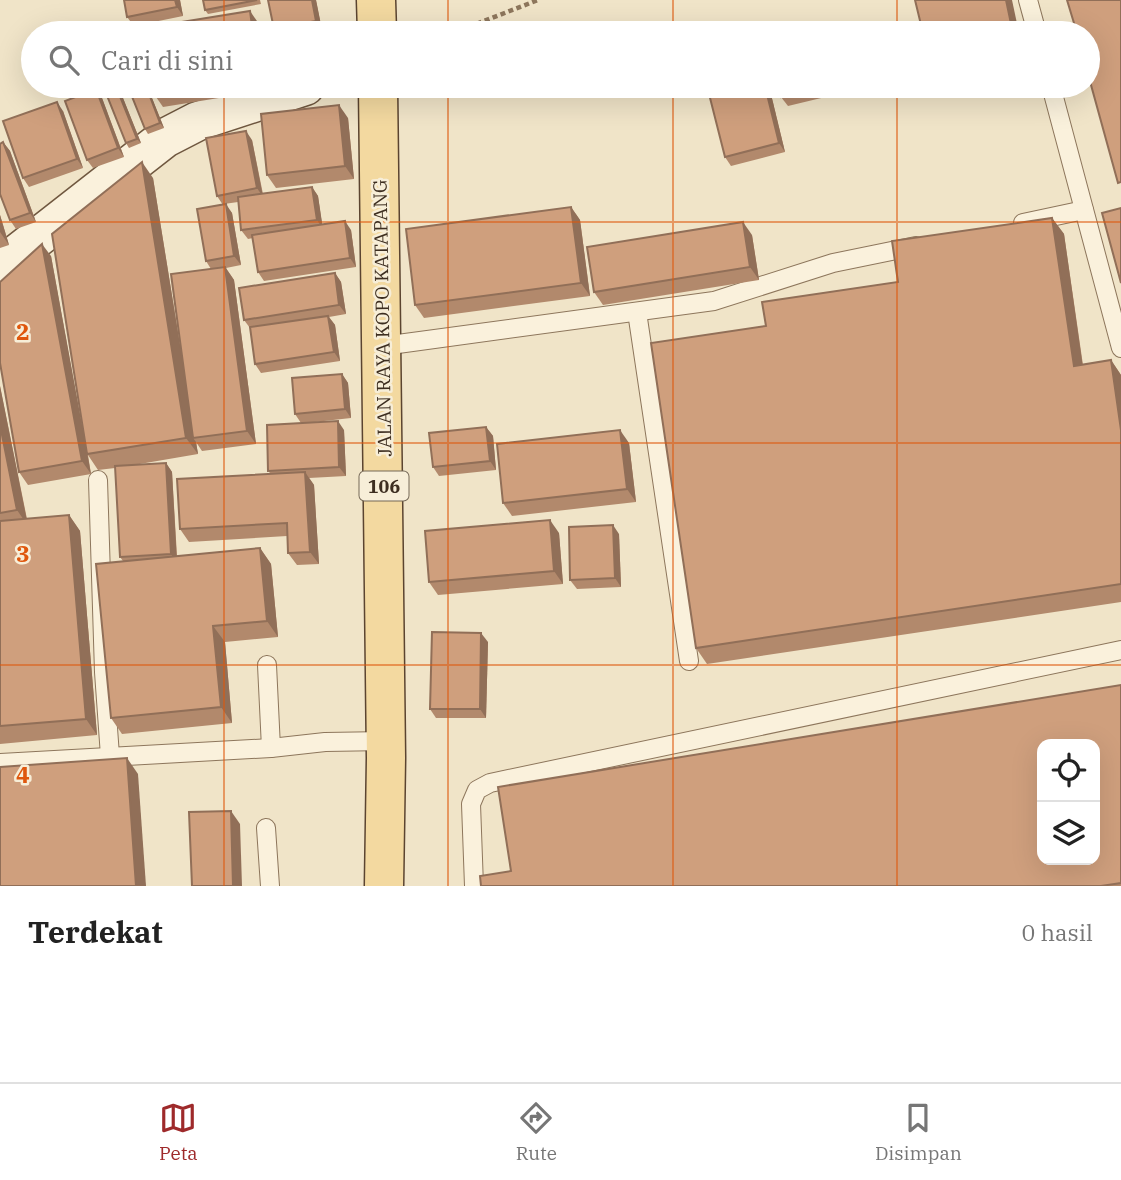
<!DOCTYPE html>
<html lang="id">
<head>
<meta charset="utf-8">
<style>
  body { margin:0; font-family:"IBM Plex Serif",serif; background:#f6f6f6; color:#222 }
  .controls { position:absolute; right:21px; bottom:21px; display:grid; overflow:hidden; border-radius:14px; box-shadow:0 7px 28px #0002 }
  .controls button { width:63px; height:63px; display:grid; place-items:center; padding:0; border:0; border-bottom:2px solid #e0e0e0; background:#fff; color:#222; font:35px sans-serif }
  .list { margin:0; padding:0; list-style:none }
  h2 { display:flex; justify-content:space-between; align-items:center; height:91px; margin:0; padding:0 28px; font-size:30px }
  h2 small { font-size:23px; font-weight:400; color:#767676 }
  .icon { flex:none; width:38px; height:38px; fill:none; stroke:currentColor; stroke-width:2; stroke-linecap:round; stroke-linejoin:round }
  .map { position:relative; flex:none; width:1121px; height:886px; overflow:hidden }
  .search { position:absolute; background:#fff; box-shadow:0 7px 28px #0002; left:21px; right:21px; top:21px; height:77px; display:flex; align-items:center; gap:18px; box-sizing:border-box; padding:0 24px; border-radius:38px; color:#767676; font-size:26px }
  .sheet { height:196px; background:#fff }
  nav { display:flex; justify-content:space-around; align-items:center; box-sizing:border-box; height:98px; border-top:2px solid #e0e0e0; background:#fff; font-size:19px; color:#767676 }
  nav a { display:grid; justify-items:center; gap:4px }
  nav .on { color:#9e2a2b }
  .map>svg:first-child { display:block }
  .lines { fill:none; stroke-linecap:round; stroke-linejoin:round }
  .lane-casing { stroke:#8d765c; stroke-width:20 }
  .secondary-casing { stroke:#6f573f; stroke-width:41 }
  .primary-casing { stroke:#5b4430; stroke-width:41 }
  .path { stroke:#8d765c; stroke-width:4.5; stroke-dasharray:5 3.5; stroke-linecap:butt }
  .lane { stroke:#faf1dc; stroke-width:18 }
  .secondary { stroke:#faf1dc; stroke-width:38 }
  .primary { stroke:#f3d9a0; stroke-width:38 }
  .wall { fill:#b2896c }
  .shaded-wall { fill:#916f58 }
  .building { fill:#cf9f7d; stroke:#916f58; stroke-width:2; fill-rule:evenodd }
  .grid { fill:none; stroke:#df570d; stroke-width:2; stroke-opacity:0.55 }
  .labels { text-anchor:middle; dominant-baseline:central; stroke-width:5; stroke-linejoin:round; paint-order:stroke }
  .shield { fill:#f7eed8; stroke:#756857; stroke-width:2 }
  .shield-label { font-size:18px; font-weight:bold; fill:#3d2e20 }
  .street-label { font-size:19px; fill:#3d2e20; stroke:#f7eed8 }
  .grid-label { font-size:23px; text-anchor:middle; font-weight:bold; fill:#df570d; stroke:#f7eed8; stroke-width:5; stroke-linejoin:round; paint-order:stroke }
</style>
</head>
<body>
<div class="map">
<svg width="1121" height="886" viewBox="0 0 1121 886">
  <rect width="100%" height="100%" fill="#f0e4c8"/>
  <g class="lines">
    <g class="lane-casing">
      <g id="lane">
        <polyline points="1028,0 1037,33"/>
        <polyline points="1051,86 1121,348"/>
        <polyline points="1023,223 1084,210"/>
        <polyline points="637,312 689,661"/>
        <polyline points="383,346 714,301 833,263 916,246"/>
        <polyline points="98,480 104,672 110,756"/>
        <polyline points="267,665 271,748"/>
        <polyline points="0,763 271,748 325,742 386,741"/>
        <polyline points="266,828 270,886"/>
        <polyline points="474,886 471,804 477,790 490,783 1121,650"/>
      </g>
    </g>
    <g class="secondary-casing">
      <polyline id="secondary" points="0,267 165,138 198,121 305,86"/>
    </g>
    <g class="primary-casing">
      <g id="primary">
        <polyline points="376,0 377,33"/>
        <polyline points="378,86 386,758 384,886"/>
      </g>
    </g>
    <polyline class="path" points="453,33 538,0"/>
    <use href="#lane" class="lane"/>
    <use href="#secondary" class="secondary"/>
    <use href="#primary" class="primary"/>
  </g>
  <g class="wall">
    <polygon points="180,0 183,16 134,26 127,17"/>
    <polygon points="203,0 260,0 261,4 208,14 205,10"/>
    <polygon points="268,0 316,0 322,30 305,33 277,33 274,29"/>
    <polygon points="137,86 147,86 148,88 164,128 148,134 145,129"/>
    <polygon points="153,86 268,86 268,90 163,107 154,94"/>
    <polygon points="769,86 785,152 731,166 725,157"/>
    <polygon points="779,86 871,86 788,106 781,97"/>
    <polygon points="96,89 102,98 124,157 93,168 87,160"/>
    <polygon points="121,93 141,143 129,148 126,143"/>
    <polygon points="63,111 83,168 29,187 23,178"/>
    <polygon points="348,118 354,179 276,188 267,175"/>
    <polygon points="252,140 263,194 312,187 318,196 322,224 351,230 356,267 264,281 258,272 253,238 248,239 241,230 238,202 224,204 232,213 241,265 226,268 234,280 256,444 202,451 196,442 198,454 128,466 166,463 172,472 177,556 260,548 271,564 278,637 225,642 232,723 122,734 111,718 123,561 120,557 115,468 98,470 88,455 91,474 28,485 19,472 51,256 84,438 153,178 184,369 211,269 206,261 223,205 217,196"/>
    <polygon points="3,142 10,151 36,222 16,229 10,220"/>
    <polygon points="571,207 580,220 590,296 424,318 415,305"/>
    <polygon points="0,215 9,245 0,248"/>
    <polygon points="1052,218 1064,234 1083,365 1111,360 1121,375 1121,602 707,664 696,648 898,282"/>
    <polygon points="752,235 759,280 603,305 594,292"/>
    <polygon points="335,273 341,282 346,314 329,317 335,325 340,361 261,373 255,364 250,328 244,320"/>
    <polygon points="342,374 348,383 351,418 306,423 344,430 346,476 309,478 314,485 319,564 297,565 288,553 287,536 189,542 180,529 271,474 268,471 301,423 295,414"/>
    <polygon points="0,386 27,519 69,515 80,531 97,735 0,744"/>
    <polygon points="486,427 493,436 496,470 439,476 433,467"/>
    <polygon points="629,443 636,502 512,516 503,503"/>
    <polygon points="559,533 563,584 438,595 429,582"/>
    <polygon points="619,534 621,587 577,589 570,580"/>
    <polygon points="488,642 486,718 436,718 430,709"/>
    <polygon points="1121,685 1121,886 481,886"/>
  </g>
  <g class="shaded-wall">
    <polygon points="175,0 180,0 183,16 177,7"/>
    <polygon points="312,0 316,0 322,30 316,21"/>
    <polygon points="1006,0 1012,0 1019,33 1013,33"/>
    <polygon points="250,11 259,24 260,33 253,33"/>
    <polygon points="146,86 148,88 164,128 160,123"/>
    <polygon points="765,86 769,86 785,152 779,143"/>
    <polygon points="96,89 102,98 124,157 118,148"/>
    <polygon points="117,89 121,93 141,143 137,139"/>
    <polygon points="57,102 63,111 83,168 77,159"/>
    <polygon points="339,105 348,118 354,179 345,166"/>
    <polygon points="246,131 252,140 263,197 257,188"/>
    <polygon points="3,142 10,151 36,222 30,213"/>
    <polygon points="142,162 153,178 195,438 193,438 196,442 198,454 186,438"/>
    <polygon points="312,187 318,196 323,229 317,220"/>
    <polygon points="226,204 232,213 241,265 234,256"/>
    <polygon points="571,207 580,220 590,296 581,283"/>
    <polygon points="0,215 9,245 0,232"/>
    <polygon points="1052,218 1064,234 1085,382 1074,366"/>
    <polygon points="345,221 351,230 356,267 350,258"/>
    <polygon points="743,222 752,235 759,280 750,267"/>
    <polygon points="42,244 51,256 91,474 82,461"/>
    <polygon points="225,267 234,280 256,444 247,431"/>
    <polygon points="335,273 341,282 346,314 339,305"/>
    <polygon points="328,316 335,325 340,361 334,352"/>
    <polygon points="1111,360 1121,375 1121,430"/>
    <polygon points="342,374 348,383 351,418 345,409"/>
    <polygon points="0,386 28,526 17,510 0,425"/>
    <polygon points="338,421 344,430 346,476 339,467"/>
    <polygon points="486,427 493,436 496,470 490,461"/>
    <polygon points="620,430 629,443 636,502 627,489"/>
    <polygon points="166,463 172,472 177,563 171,554"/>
    <polygon points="305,472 314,485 319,564 310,552"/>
    <polygon points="69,515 80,531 97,735 86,719"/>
    <polygon points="550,520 559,533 563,584 554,571"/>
    <polygon points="613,525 619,534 621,587 615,578"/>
    <polygon points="260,548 271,564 278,637 267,621"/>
    <polygon points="213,626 225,642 232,723 221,707"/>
    <polygon points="481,633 488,642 486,718 480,709"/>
    <polygon points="127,758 138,774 146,886 136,886"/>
    <polygon points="231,811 240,824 242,886 233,886"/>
  </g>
  <g class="building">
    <polygon points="124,0 175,0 177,7 127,17"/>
    <polygon points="203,0 257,0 205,10"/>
    <polygon points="268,0 312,0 316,21 274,29"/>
    <polygon points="915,0 1006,0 1013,33 923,33"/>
    <polygon points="1067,0 1121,0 1121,182 1118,183 1088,74 1088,33 1077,33"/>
    <polygon points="250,11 253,33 144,33 144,28"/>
    <polygon points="137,86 146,86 160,123 145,129 129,89"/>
    <polygon points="153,86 204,86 154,94"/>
    <polygon points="707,86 765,86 779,143 725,157"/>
    <polygon points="779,86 828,86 781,97"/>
    <polygon points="96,89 118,148 87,160 65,101"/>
    <polygon points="117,89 137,139 126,143 106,93"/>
    <polygon points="57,102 77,159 23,178 3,121"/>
    <polygon points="339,105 345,166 267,175 261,114"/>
    <polygon points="246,131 257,188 217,196 206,138"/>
    <polygon points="3,142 30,213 10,220 0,194 0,144"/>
    <polygon points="142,162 186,438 87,454 52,234"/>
    <polygon points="312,187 317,220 241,230 238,197"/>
    <polygon points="226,204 234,256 206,261 197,209"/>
    <polygon points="571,207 581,283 415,305 406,229"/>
    <polygon points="1121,208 1121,283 1102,213"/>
    <polygon points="1052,218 1074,366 1111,360 1121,430 1121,584 696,648 651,343 766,326 762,302 898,282 892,241"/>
    <polygon points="345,221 350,258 258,272 252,235"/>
    <polygon points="743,222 750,267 594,292 587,247"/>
    <polygon points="42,244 82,461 19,472 0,363 0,282"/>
    <polygon points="225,267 247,431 193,438 171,274"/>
    <polygon points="335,273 339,305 244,320 239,288"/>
    <polygon points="328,316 334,352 255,364 250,327"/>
    <polygon points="342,374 345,409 295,414 292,378"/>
    <polygon points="338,421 339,467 268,471 267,425"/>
    <polygon points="0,425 17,510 0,513"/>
    <polygon points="486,427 490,461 433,467 429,433"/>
    <polygon points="620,430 627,489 503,503 497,444"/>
    <polygon points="166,463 171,554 120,557 115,466"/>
    <polygon points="305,472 310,552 288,553 287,523 180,529 177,479"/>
    <polygon points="69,515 86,719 0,726 0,521"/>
    <polygon points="550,520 554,571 429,582 425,531"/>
    <polygon points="613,525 615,578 570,580 569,527"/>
    <polygon points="260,548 267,621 213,626 221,707 111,718 96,564"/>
    <polygon points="432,632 481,633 480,709 430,709"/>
    <path d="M1121,685V883L1101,886H481L480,876L511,871L498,787ZM1042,744H1095V860H1042Z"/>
    <polygon points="127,758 136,886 0,886 0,767"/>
    <polygon points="231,811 233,886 192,886 189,812"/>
  </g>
  <path class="grid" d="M224,0V33M448,0V33M673,0V33M897,0V33M224,86V886M448,86V886M673,86V886M897,86V886M0,222H1121M0,443H1121M0,665H1121"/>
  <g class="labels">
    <rect class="shield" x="359.5" y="471.5" width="49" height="29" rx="5"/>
    <g class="shield-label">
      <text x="384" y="486">106</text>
    </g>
    <g class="street-label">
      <text transform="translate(382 318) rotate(-91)">JALAN RAYA KOPO KATAPANG</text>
    </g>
  </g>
  <g class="grid-label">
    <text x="23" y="340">2</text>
    <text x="23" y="562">3</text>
    <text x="23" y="783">4</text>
  </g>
</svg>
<div class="controls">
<button><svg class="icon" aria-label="locate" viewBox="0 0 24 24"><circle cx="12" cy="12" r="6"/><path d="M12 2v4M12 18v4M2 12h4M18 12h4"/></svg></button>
<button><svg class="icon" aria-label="layers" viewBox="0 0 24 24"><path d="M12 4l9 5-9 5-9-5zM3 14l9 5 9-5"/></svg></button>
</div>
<div class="search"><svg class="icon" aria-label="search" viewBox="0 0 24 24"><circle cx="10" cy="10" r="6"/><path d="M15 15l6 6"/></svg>Cari di sini</div>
</div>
<section class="sheet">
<h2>Terdekat<small>0 hasil</small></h2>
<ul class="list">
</ul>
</section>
<nav>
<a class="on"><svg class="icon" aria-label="map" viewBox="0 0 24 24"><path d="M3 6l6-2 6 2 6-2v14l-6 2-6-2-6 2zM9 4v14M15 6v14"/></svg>Peta</a>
<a><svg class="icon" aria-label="directions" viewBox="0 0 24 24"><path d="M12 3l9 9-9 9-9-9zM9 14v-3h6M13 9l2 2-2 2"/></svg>Rute</a>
<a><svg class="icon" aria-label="saved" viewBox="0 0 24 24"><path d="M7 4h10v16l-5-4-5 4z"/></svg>Disimpan</a>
</nav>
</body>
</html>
